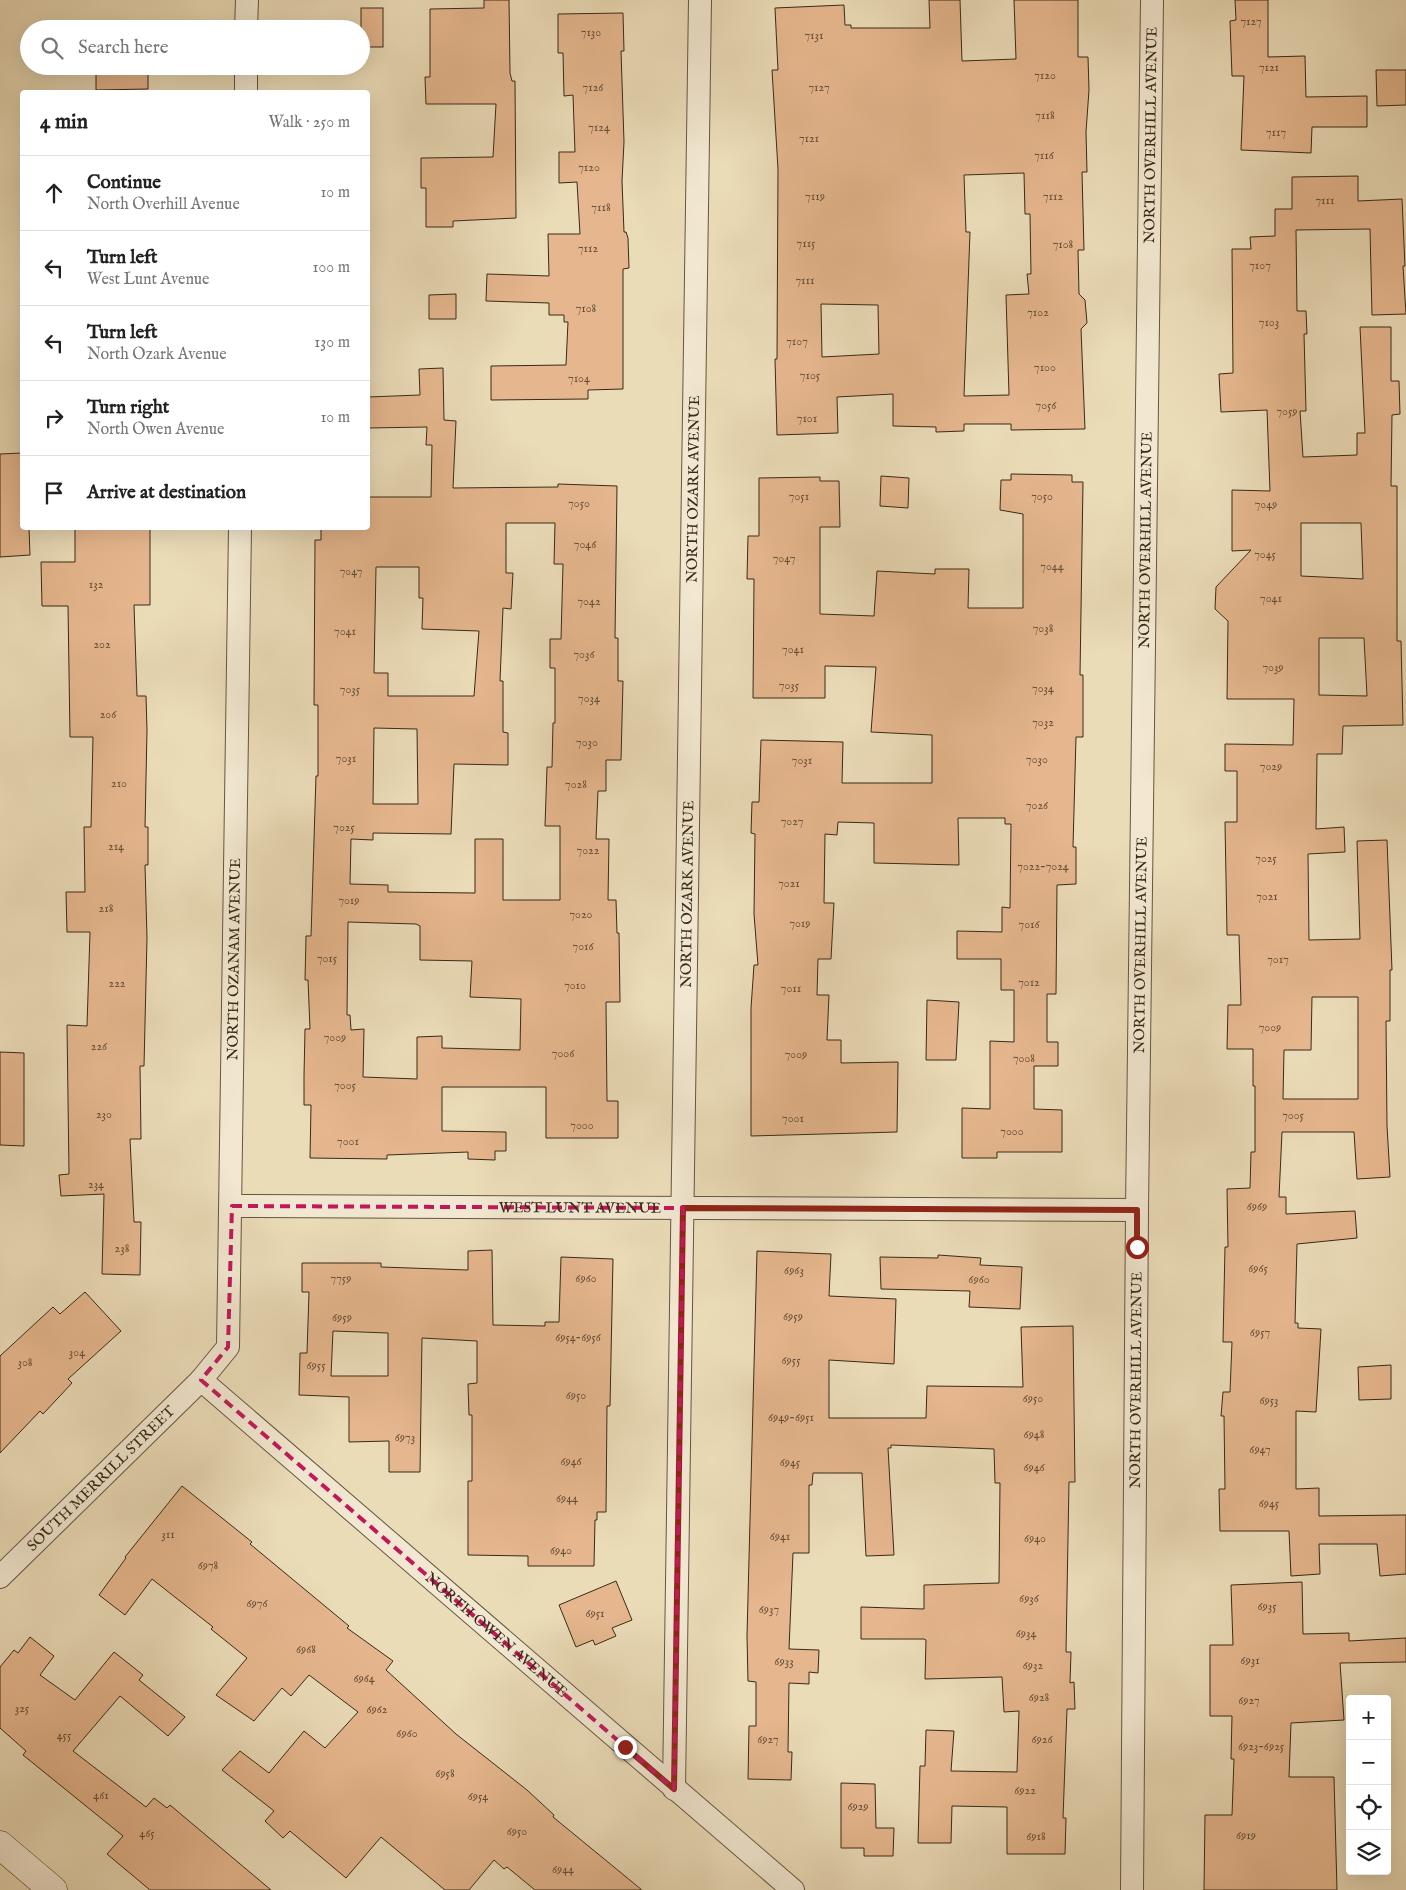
<!DOCTYPE html>
<html lang="en">
<head>
<meta charset="utf-8">
<style>
  body { margin:0; font-family:"IM FELL English",serif; background:#f6f6f6; color:#222 }
  .controls { position:absolute; right:15px; bottom:15px; display:grid; overflow:hidden; border-radius:5px; box-shadow:0 5px 20px #0002 }
  .controls button { width:45px; height:45px; display:grid; place-items:center; padding:0; border:0; border-bottom:1px solid #e0e0e0; background:#fff; color:#222; font:25px sans-serif }
  .stop { position:absolute; width:15px; height:15px; margin:-11px; border:4px solid #8f2418; border-radius:50%; background:#fff }
  .stop.end { background:#8f2418; border-color:#fff; box-shadow:0 1px 5px #0008 }
  .list { margin:0; padding:0; list-style:none }
  h2 { display:flex; justify-content:space-between; align-items:center; height:65px; margin:0; padding:0 20px; font-size:21px }
  h2 small { font-size:16px; font-weight:400; color:#767676 }
  .list li { display:grid; grid-template-columns:32px 1fr auto; gap:15px; align-items:center; box-sizing:border-box; height:75px; padding:0 20px; border-top:1px solid #e0e0e0 }
  .list b { display:block; font-size:19px; white-space:nowrap }
  .list p { margin:0; font-size:16px; white-space:nowrap; color:#767676 }
  .list em { font-size:16px; font-style:normal; color:#767676 }
  .icon { flex:none; width:28px; height:28px; fill:none; stroke:currentColor; stroke-width:2; stroke-linecap:round; stroke-linejoin:round }
  .map { position:relative; flex:none; width:1406px; height:1890px; overflow:hidden }
  .search { position:absolute; background:#fff; box-shadow:0 5px 20px #0002; left:20px; top:20px; width:350px; height:55px; display:flex; align-items:center; gap:12px; box-sizing:border-box; padding:0 18px; border-radius:28px; color:#767676; font-size:19px }
  .panel { position:absolute; background:#fff; box-shadow:0 5px 20px #0002; left:20px; top:90px; width:350px; height:440px; border-radius:5px }
  .map>svg:first-child { display:block }
  .building { fill:#e6b78e; stroke:#382a18; fill-rule:evenodd }
  .lines { fill:none; stroke-linecap:round; stroke-linejoin:round }
  .street-casing { stroke:#655640; stroke-width:24 }
  .secondary-casing { stroke:#382a18; stroke-width:29 }
  .street { stroke:#f2e8d1; stroke-width:22 }
  .secondary { stroke:#f2e8d1; stroke-width:28 }
  .route { stroke:#8f2418; stroke-width:6 }
  .marked { fill:none; stroke:#c2185b; stroke-width:4; stroke-dasharray:10 6; stroke-linejoin:round }
  .labels { text-anchor:middle; dominant-baseline:central; stroke-width:4.5; stroke-linejoin:round; paint-order:stroke }
  .number-label { font-size:12px; fill:#644d36 }
  .street-label { font-size:15px; fill:#382a18; stroke:#f2e8d1 }
</style>
</head>
<body>
<div class="map">
<svg width="1406" height="1890" viewBox="0 0 1406 1890">
  <rect width="100%" height="100%" fill="#ebdcb8"/>
  <filter id="stains"><feTurbulence type="fractalNoise" baseFrequency=".004" numOctaves="4"/><feColorMatrix values="0 0 0 0 .2 0 0 0 0 .09 0 0 0 0 .02 0 0 0 .5 -.17"/></filter>
  <radialGradient id="worn" r=".72"><stop offset=".6" stop-color="#630" stop-opacity="0"/><stop offset="1" stop-color="#630" stop-opacity=".3"/></radialGradient>
  <g class="building">
    <polygon points="484,0 509,0 510,73 512,81 515,81 516,218 453,221 453,227 426,227 426,188 421,188 421,158 493,157 496,104 426,104 425,77 430,77 430,9 484,8"/>
    <path d="M929,0H960L962,61L1016,59L1014,0H1078V57H1088L1089,90L1086,132L1087,172H1082L1084,250H1078L1079,294L1085,300L1087,323L1081,329L1085,429L1011,430V424H964V431L936,432V427L893,426V394L837,397L838,433L777,435L775,359H777L778,169L772,70H778L775,8L844,5L845,25H851V28H930ZM1024,173L1025,214H1030L1031,274H1027L1029,294L1006,295L1009,395L964,396L970,232H966L964,175ZM821,304L878,305L879,354L822,357Z"/>
    <polygon points="1235,0 1268,0 1268,57 1305,56 1306,97 1367,96 1367,127 1312,127 1311,153 1241,150 1244,76 1232,76 1230,21 1236,20"/>
    <rect x="361" y="8" width="22" height="39"/>
    <polygon points="623,13 624,51 621,51 624,142 622,181 624,232 626,232 628,238 629,268 623,269 623,389 588,390 588,399 491,400 491,366 566,365 568,322 564,322 564,315 549,315 549,303 486,301 487,274 549,276 548,234 580,234 577,182 559,183 559,152 575,152 573,95 564,96 563,53 558,53 558,14"/>
    <polygon points="96,66 148,66 148,89 96,90"/>
    <polygon points="1376,70 1406,70 1406,105 1377,106"/>
    <path d="M1358,176V201L1402,199L1405,266H1403L1406,314L1372,315L1370,229L1296,230L1297,311H1306L1307,334H1304L1306,411H1300L1303,457L1357,455V433H1365L1360,327H1391V381H1399L1400,414L1392,415L1391,486H1397V641H1401L1403,725L1343,726L1342,754H1317L1316,829L1344,827L1345,852L1308,854L1309,940L1360,939L1357,841L1387,840L1392,970H1390V1021H1386L1387,1126L1390,1177L1357,1179L1354,1132H1282L1279,1197H1286V1214L1355,1211L1357,1238L1297,1244L1295,1323H1298V1328L1321,1329L1316,1412L1296,1411V1489L1319,1488V1516L1406,1515V1574L1380,1576L1377,1544H1319L1320,1574L1291,1576L1289,1531H1220L1219,1489H1225L1224,1416H1221L1223,1392H1230L1232,1342H1223L1225,1247H1228L1227,1189L1250,1188L1251,1152H1255V1086H1253V1049H1227L1228,1005H1241L1239,935H1227L1226,878L1225,822H1237V771H1225V744L1293,745L1294,699H1227L1228,621L1215,609L1216,587L1251,550L1232,551V490L1270,491L1267,410L1221,412L1219,374L1233,373L1232,249H1251L1250,237L1275,236V209H1292V177ZM1301,523H1361L1363,579L1301,576ZM1319,638H1364L1367,696L1319,695ZM1312,997H1358V1099H1283L1284,1050H1311Z"/>
    <polygon points="456,294 456,319 429,319 429,295"/>
    <path d="M443,368L444,420L456,421L453,488L558,487V484L617,486L615,638H618V681H623L621,760H606V791H598L596,839H609L608,900H616L617,933H619L620,1002H606L607,1101H618V1138H546V1087H442V1131L506,1132V1151H495V1160L468,1159V1152L387,1155V1159L310,1158L311,1105H304V1076L305,1029H310L308,980H305L306,936H311L316,776H318V705H314L315,540H321V528H368V497H431L432,445H426L427,427L368,428V397L420,395L419,369ZM506,523H555L554,564H563L561,639H550V668H555V723H553L552,767H547L545,826H560V900H503V839H475V893L388,892V885L350,884L351,839L373,840V833L451,834L454,764L508,765V733L503,732V681H500L503,608L511,609L513,573H506ZM376,567H419V598H423L422,629L479,631L474,696H388V673H374ZM374,728L417,729L418,804H373ZM348,922L416,924L420,926V960L472,961L470,997L521,999L520,1050L442,1048V1036L417,1037V1079L363,1077L364,1029L351,1030L350,1015H347Z"/>
    <polygon points="22,453 22,528 29,528 30,555 0,557 0,454"/>
    <polygon points="1011,474 1072,475 1072,482 1083,482 1080,675 1083,675 1083,737 1076,737 1073,847 1076,847 1076,884 1057,885 1056,994 1047,994 1047,1042 1058,1042 1058,1066 1034,1066 1034,1109 1062,1110 1062,1152 997,1152 997,1158 962,1158 962,1108 990,1109 990,1041 1014,1042 1014,990 1001,990 1001,959 957,959 957,931 1002,932 1002,907 1010,908 1011,824 1005,824 1005,818 958,818 959,865 874,863 874,823 838,822 837,835 825,834 824,903 834,903 831,959 818,959 817,995 829,995 827,1040 841,1040 841,1063 898,1062 897,1132 751,1136 751,1008 754,965 758,965 754,914 755,834 751,833 752,802 759,802 761,740 843,742 842,783 932,783 932,735 871,732 876,667 825,666 825,698 753,698 754,579 747,579 748,536 759,536 759,478 820,477 820,481 839,481 840,527 820,527 820,614 874,616 877,571 935,574 935,569 969,569 968,608 1023,608 1023,514 1000,510 1001,480 1011,480"/>
    <polygon points="881,476 909,478 908,508 880,506"/>
    <polygon points="75,528 150,528 150,605 134,605 137,696 146,696 147,730 145,827 148,827 148,865 145,865 147,938 144,1066 140,1066 141,1139 130,1139 134,1222 141,1222 140,1275 102,1274 104,1194 61,1196 59,1175 69,1174 67,1025 87,1026 90,932 67,932 66,892 85,892 84,827 91,827 93,737 70,737 68,606 42,606 41,562 75,562"/>
    <polygon points="927,1000 959,1002 956,1060 926,1060"/>
    <polygon points="0,1052 24,1053 24,1146 0,1145"/>
    <path d="M492,1250L493,1325L545,1326V1322H559L561,1257L613,1259L610,1406H607L606,1512H597V1520H595L594,1566H528V1556L468,1555V1481H472V1415H469L468,1384L477,1383V1341L422,1338L420,1472H389V1441L349,1442V1397L299,1395L300,1353H307L309,1292H302V1263H381V1267L468,1270V1251ZM333,1331L388,1333V1376H331Z"/>
    <polygon points="757,1251 831,1254 829,1296 896,1299 894,1364 829,1360 829,1418 926,1418 927,1386 1023,1387 1021,1327 1073,1326 1075,1482 1069,1482 1066,1652 1071,1652 1070,1683 1074,1682 1075,1709 1067,1709 1063,1818 1066,1818 1065,1854 1007,1854 1007,1807 952,1806 951,1843 918,1843 920,1766 925,1766 926,1730 954,1731 951,1771 1017,1772 1019,1711 1004,1712 1002,1677 925,1679 926,1640 924,1639 861,1639 861,1607 924,1609 924,1585 999,1583 1000,1483 995,1483 994,1449 891,1445 891,1448 888,1448 894,1555 866,1556 862,1473 813,1473 812,1485 809,1485 809,1553 793,1553 789,1649 819,1650 818,1673 809,1672 809,1684 789,1683 788,1752 792,1752 791,1780 748,1779 749,1726 756,1726 756,1682 748,1681 747,1636"/>
    <polygon points="938,1255 981,1258 980,1265 1022,1267 1020,1309 969,1307 970,1291 881,1289 880,1257 938,1258"/>
    <polygon points="85,1292 121,1331 68,1379 72,1383 43,1414 40,1411 0,1453 0,1356 53,1307 60,1314"/>
    <polygon points="1391,1365 1391,1399 1359,1400 1358,1367"/>
    <polygon points="182,1486 252,1542 250,1544 349,1626 347,1628 393,1661 386,1670 456,1734 527,1790 554,1815 553,1817 642,1890 535,1890 507,1867 504,1869 494,1860 469,1890 445,1890 381,1837 346,1878 290,1831 283,1838 265,1821 274,1811 222,1770 240,1751 269,1773 304,1731 325,1748 358,1712 309,1675 291,1696 282,1688 254,1721 216,1695 247,1658 211,1629 213,1627 152,1579 125,1615 99,1595 126,1558 125,1557"/>
    <polygon points="616,1581 632,1620 612,1628 616,1636 595,1645 593,1640 576,1647 559,1605"/>
    <polygon points="1302,1582 1303,1634 1349,1633 1349,1641 1406,1638 1406,1662 1340,1663 1344,1720 1291,1723 1289,1777 1334,1777 1337,1890 1204,1890 1205,1815 1232,1815 1234,1759 1231,1759 1232,1716 1210,1716 1210,1645 1233,1645 1231,1585"/>
    <polygon points="30,1637 54,1656 40,1675 75,1700 114,1652 143,1675 139,1680 185,1717 168,1736 120,1696 73,1751 146,1807 154,1798 167,1808 170,1805 271,1890 150,1890 107,1854 123,1836 23,1755 26,1751 0,1728 0,1667 14,1650 18,1653"/>
    <polygon points="841,1783 875,1784 876,1828 894,1828 893,1856 864,1856 864,1848 841,1848"/>
  </g>
  <g class="lines">
    <g class="street-casing">
      <g id="street">
        <polyline points="246,29 247,0"/>
        <polyline points="246,92 246,66"/>
        <path id="s1" d="M232,1206L1137,1210"/>
        <path id="s2" d="M201,1380L793,1890"/>
        <path id="s3" d="M0,1577L201,1380L228,1347L240,528"/>
        <path id="s4" d="M674,1789L700,0"/>
        <path id="s5" d="M1132,1890L1137,1210L1152,0"/>
      </g>
    </g>
    <g class="secondary-casing">
      <polyline id="secondary" points="0,1845 53,1890"/>
    </g>
    <use href="#street" class="street"/>
    <use href="#secondary" class="secondary"/>
  </g>
  <g class="lines">
    <polyline class="route" points="625,1747 674,1789 683,1208 1137,1210 1137,1247"/>
  </g>
  <path class="marked" d="M232,1206L683,1208L674,1789L201,1380L228,1347Z"/>
  <g class="labels">
    <g class="number-label">
      <text x="1251" y="21">7127</text>
      <text x="591" y="32">7130</text>
      <text x="814" y="35">7131</text>
      <text x="1269" y="67">7121</text>
      <text x="1045" y="75">7120</text>
      <text x="593" y="87">7126</text>
      <text x="819" y="87">7127</text>
      <text x="1045" y="115">7118</text>
      <text x="599" y="127">7124</text>
      <text x="1276" y="132">7117</text>
      <text x="809" y="138">7121</text>
      <text x="1044" y="155">7116</text>
      <text x="589" y="167">7120</text>
      <text x="815" y="196">7119</text>
      <text x="1053" y="196">7112</text>
      <text x="1325" y="200">7111</text>
      <text x="601" y="207">7118</text>
      <text x="806" y="243">7115</text>
      <text x="1063" y="244">7108</text>
      <text x="588" y="248">7112</text>
      <text x="1260" y="265">7107</text>
      <text x="805" y="280">7111</text>
      <text x="586" y="308">7108</text>
      <text x="1038" y="312">7102</text>
      <text x="1269" y="322">7103</text>
      <text x="797" y="341">7107</text>
      <text x="1045" y="367">7100</text>
      <text x="810" y="375">7105</text>
      <text x="579" y="378">7104</text>
      <text x="1046" y="405">7056</text>
      <text x="1287" y="411">7059</text>
      <text x="807" y="418">7101</text>
      <text x="799" y="496">7051</text>
      <text x="1042" y="496">7050</text>
      <text x="579" y="503">7050</text>
      <text x="1266" y="504">7049</text>
      <text x="585" y="544">7046</text>
      <text x="1265" y="554">7045</text>
      <text x="784" y="558">7047</text>
      <text x="1052" y="566">7044</text>
      <text x="351" y="571">7047</text>
      <text x="96" y="584">132</text>
      <text x="1271" y="598">7041</text>
      <text x="589" y="601">7042</text>
      <text x="1043" y="628">7038</text>
      <text x="345" y="631">7041</text>
      <text x="102" y="644">202</text>
      <text x="793" y="649">7041</text>
      <text x="584" y="654">7036</text>
      <text x="1273" y="667">7039</text>
      <text x="789" y="685">7035</text>
      <text x="1043" y="688">7034</text>
      <text x="350" y="689">7035</text>
      <text x="589" y="698">7034</text>
      <text x="108" y="714">206</text>
      <text x="1043" y="722">7032</text>
      <text x="587" y="742">7030</text>
      <text x="346" y="758">7031</text>
      <text x="1037" y="759">7030</text>
      <text x="802" y="760">7031</text>
      <text x="1271" y="766">7029</text>
      <text x="119" y="783">210</text>
      <text x="576" y="784">7028</text>
      <text x="1037" y="805">7026</text>
      <text x="792" y="821">7027</text>
      <text x="344" y="827">7025</text>
      <text x="116" y="846">214</text>
      <text x="588" y="850">7022</text>
      <text x="1266" y="858">7025</text>
      <text x="1043" y="866">7022-7024</text>
      <text x="789" y="883">7021</text>
      <text x="1267" y="896">7021</text>
      <text x="349" y="900">7019</text>
      <text x="106" y="908">218</text>
      <text x="581" y="914">7020</text>
      <text x="800" y="923">7019</text>
      <text x="1029" y="924">7016</text>
      <text x="583" y="946">7016</text>
      <text x="327" y="958">7015</text>
      <text x="1278" y="959">7017</text>
      <text x="1029" y="982">7012</text>
      <text x="117" y="983">222</text>
      <text x="575" y="985">7010</text>
      <text x="791" y="988">7011</text>
      <text x="1270" y="1027">7009</text>
      <text x="335" y="1037">7009</text>
      <text x="99" y="1046">226</text>
      <text x="563" y="1053">7006</text>
      <text x="796" y="1054">7009</text>
      <text x="1024" y="1058">7008</text>
      <text x="345" y="1085">7005</text>
      <text x="104" y="1114">230</text>
      <text x="1293" y="1115">7005</text>
      <text x="793" y="1118">7001</text>
      <text x="582" y="1125">7000</text>
      <text x="1012" y="1131">7000</text>
      <text x="348" y="1141">7001</text>
      <text x="96" y="1184">234</text>
      <text x="1257" y="1206">6969</text>
      <text x="122" y="1248">238</text>
      <text x="1258" y="1268">6965</text>
      <text x="794" y="1270">6963</text>
      <text x="341" y="1278">7759</text>
      <text x="586" y="1278">6960</text>
      <text x="979" y="1279">6960</text>
      <text x="793" y="1316">6959</text>
      <text x="342" y="1317">6959</text>
      <text x="1260" y="1332">6957</text>
      <text x="578" y="1337">6954-6956</text>
      <text x="77" y="1352">304</text>
      <text x="791" y="1360">6955</text>
      <text x="25" y="1362">308</text>
      <text x="316" y="1365">6955</text>
      <text x="576" y="1395">6950</text>
      <text x="1033" y="1398">6950</text>
      <text x="1269" y="1400">6953</text>
      <text x="791" y="1417">6949-6951</text>
      <text x="1034" y="1434">6948</text>
      <text x="405" y="1437">6973</text>
      <text x="1260" y="1449">6947</text>
      <text x="571" y="1461">6946</text>
      <text x="790" y="1462">6945</text>
      <text x="1034" y="1467">6946</text>
      <text x="567" y="1498">6944</text>
      <text x="1269" y="1503">6945</text>
      <text x="168" y="1534">311</text>
      <text x="780" y="1536">6941</text>
      <text x="1035" y="1538">6940</text>
      <text x="561" y="1550">6940</text>
      <text x="208" y="1565">6978</text>
      <text x="1029" y="1598">6936</text>
      <text x="257" y="1603">6976</text>
      <text x="1267" y="1606">6935</text>
      <text x="769" y="1609">6937</text>
      <text x="595" y="1613">6951</text>
      <text x="1026" y="1633">6934</text>
      <text x="306" y="1649">6968</text>
      <text x="1250" y="1660">6931</text>
      <text x="784" y="1661">6933</text>
      <text x="1033" y="1665">6932</text>
      <text x="364" y="1678">6964</text>
      <text x="1039" y="1697">6928</text>
      <text x="1249" y="1700">6927</text>
      <text x="22" y="1708">325</text>
      <text x="377" y="1709">6962</text>
      <text x="407" y="1733">6960</text>
      <text x="64" y="1735">455</text>
      <text x="768" y="1739">6927</text>
      <text x="1042" y="1739">6926</text>
      <text x="1261" y="1746">6923-6925</text>
      <text x="445" y="1773">6958</text>
      <text x="1025" y="1790">6922</text>
      <text x="101" y="1795">461</text>
      <text x="478" y="1796">6954</text>
      <text x="858" y="1806">6929</text>
      <text x="517" y="1831">6950</text>
      <text x="147" y="1833">465</text>
      <text x="1246" y="1835">6919</text>
      <text x="1036" y="1836">6918</text>
      <text x="563" y="1869">6944</text>
    </g>
    <g class="street-label">
      <text stroke="none"><textPath href="#s5" startOffset="1755">NORTH OVERHILL AVENUE</textPath></text>
      <text stroke="none"><textPath href="#s4" startOffset="1300">NORTH OZARK AVENUE</textPath></text>
      <text stroke="none"><textPath href="#s5" startOffset="1350">NORTH OVERHILL AVENUE</textPath></text>
      <text stroke="none"><textPath href="#s4" startOffset="895">NORTH OZARK AVENUE</textPath></text>
      <text stroke="none"><textPath href="#s5" startOffset="945">NORTH OVERHILL AVENUE</textPath></text>
      <text stroke="none"><textPath href="#s3" startOffset="712">NORTH OZANAM AVENUE</textPath></text>
      <text stroke="none"><textPath href="#s1" startOffset="348">WEST LUNT AVENUE</textPath></text>
      <text stroke="none"><textPath href="#s5" startOffset="510">NORTH OVERHILL AVENUE</textPath></text>
      <text stroke="none"><textPath href="#s3" startOffset="141">SOUTH MERRILL STREET</textPath></text>
      <text stroke="none"><textPath href="#s2" startOffset="390">NORTH OWEN AVENUE</textPath></text>
    </g>
  </g>
  <rect width="100%" height="100%" filter="url(#stains)"/>
  <rect width="100%" height="100%" fill="url(#worn)"/>
</svg>
<div class="controls">
<button>+</button>
<button>−</button>
<button><svg class="icon" aria-label="locate" viewBox="0 0 24 24"><circle cx="12" cy="12" r="6"/><path d="M12 2v4M12 18v4M2 12h4M18 12h4"/></svg></button>
<button><svg class="icon" aria-label="layers" viewBox="0 0 24 24"><path d="M12 4l9 5-9 5-9-5zM3 14l9 5 9-5"/></svg></button>
</div>
<div class="stop" style="left:1137px;top:1247px"></div>
<div class="stop end" style="left:625px;top:1747px"></div>
<div class="search"><svg class="icon" aria-label="search" viewBox="0 0 24 24"><circle cx="10" cy="10" r="6"/><path d="M15 15l6 6"/></svg>Search here</div>
<section class="panel">
<h2>4 min<small>Walk · 250 m</small></h2>
<ul class="list">
<li><svg class="icon" aria-label="ahead" viewBox="0 0 24 24"><path d="M12 20V5M6 11l6-6 6 6"/></svg><div><b>Continue</b><p>North Overhill Avenue</p></div><em>10 m</em></li>
<li><svg class="icon" aria-label="left" viewBox="0 0 24 24"><path d="M17 20v-9H6M10 6l-5 5 5 5"/></svg><div><b>Turn left</b><p>West Lunt Avenue</p></div><em>100 m</em></li>
<li><svg class="icon" aria-label="left" viewBox="0 0 24 24"><path d="M17 20v-9H6M10 6l-5 5 5 5"/></svg><div><b>Turn left</b><p>North Ozark Avenue</p></div><em>130 m</em></li>
<li><svg class="icon" aria-label="right" viewBox="0 0 24 24"><path d="M7 20v-9h11M14 6l5 5-5 5"/></svg><div><b>Turn right</b><p>North Owen Avenue</p></div><em>10 m</em></li>
<li><svg class="icon" aria-label="arrive" viewBox="0 0 24 24"><path d="M6 21V4h12l-3 4 3 4H6"/></svg><div><b>Arrive at destination</b></div></li>
</ul>
</section>
</div>
</body>
</html>
